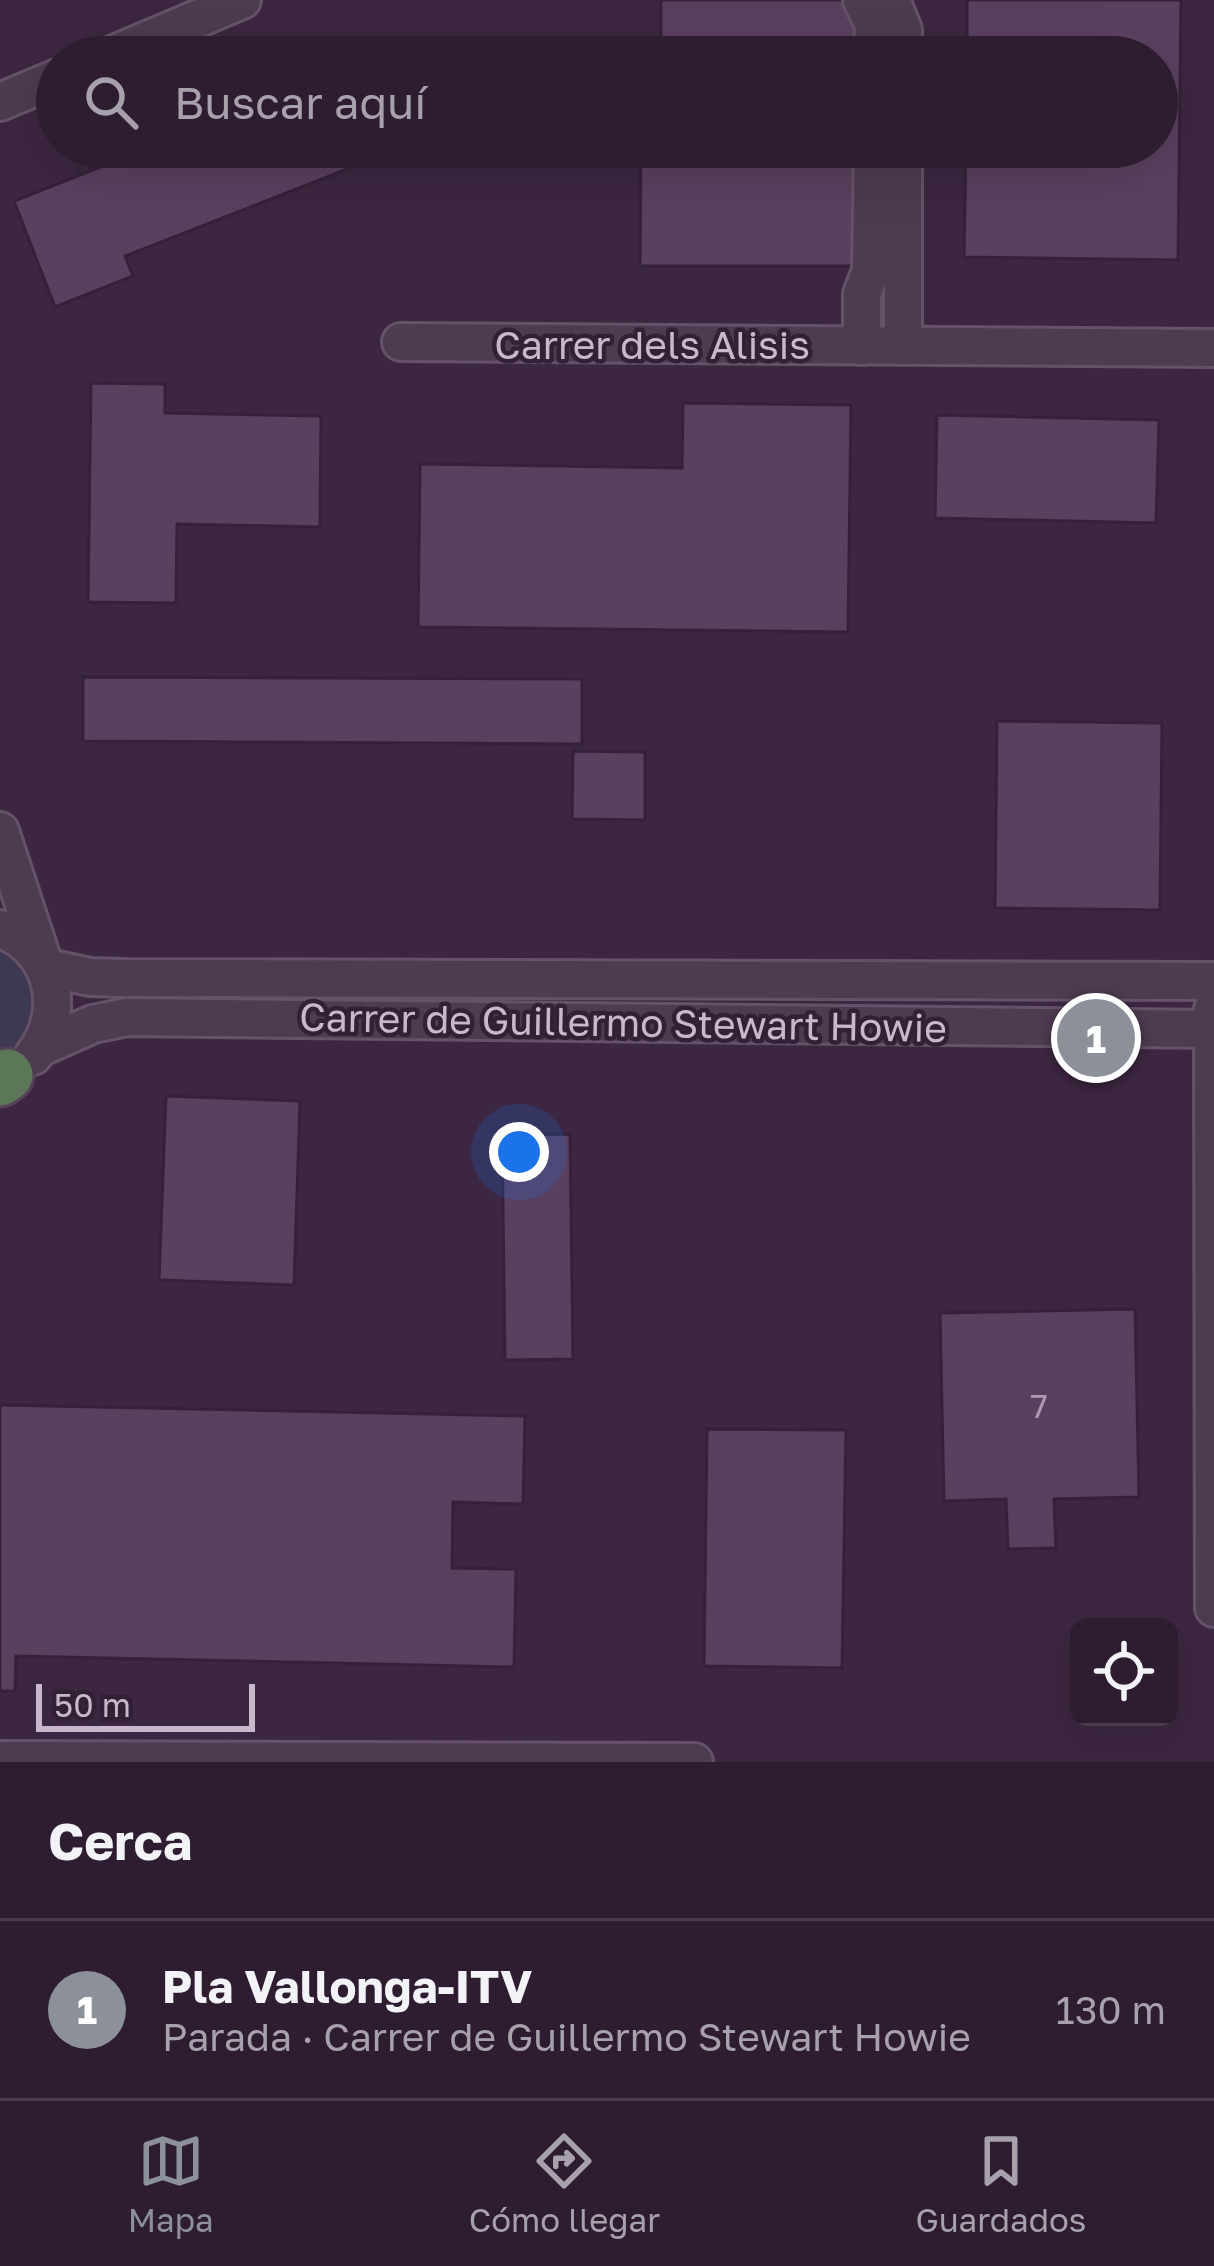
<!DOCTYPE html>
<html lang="es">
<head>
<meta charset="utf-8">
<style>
  body { margin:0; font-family:"Golos Text",sans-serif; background:#3a293d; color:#f1f3f6 }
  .controls { position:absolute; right:36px; bottom:36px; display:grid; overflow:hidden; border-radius:18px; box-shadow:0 12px 48px #0002 }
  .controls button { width:108px; height:108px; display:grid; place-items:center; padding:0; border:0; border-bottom:3px solid #493a4d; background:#2e1c31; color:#f1f3f6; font:60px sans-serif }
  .scale { position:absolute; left:36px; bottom:30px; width:219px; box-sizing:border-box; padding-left:12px; border:6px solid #c9b7cb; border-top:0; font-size:33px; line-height:42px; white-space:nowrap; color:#c9b7cb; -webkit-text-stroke:9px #331f36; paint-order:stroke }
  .you { position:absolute; left:519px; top:1152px; width:42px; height:42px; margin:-30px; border:9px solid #fff; border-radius:50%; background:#1a73e8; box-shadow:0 0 0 18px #1a73e833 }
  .badge { display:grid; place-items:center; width:78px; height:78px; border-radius:50%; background:#8c9099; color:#fff; font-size:39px; font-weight:700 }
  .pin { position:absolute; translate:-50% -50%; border:6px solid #fff; box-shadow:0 3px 12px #0006 }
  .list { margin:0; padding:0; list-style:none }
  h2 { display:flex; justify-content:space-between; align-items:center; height:156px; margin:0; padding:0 48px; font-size:51px }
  h2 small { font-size:39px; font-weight:400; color:#a7a1ab }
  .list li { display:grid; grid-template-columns:78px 1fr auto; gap:36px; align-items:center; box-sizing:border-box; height:180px; padding:0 48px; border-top:3px solid #493a4d }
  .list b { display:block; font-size:45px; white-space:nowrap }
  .list p { margin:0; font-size:39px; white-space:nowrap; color:#a7a1ab }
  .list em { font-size:39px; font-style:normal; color:#a7a1ab }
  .icon { flex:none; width:66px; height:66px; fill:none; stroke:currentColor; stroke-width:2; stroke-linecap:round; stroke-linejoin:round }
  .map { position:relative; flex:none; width:1214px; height:1762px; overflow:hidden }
  .search { position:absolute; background:#2e1c31; box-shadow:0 12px 48px #0002; left:36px; right:36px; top:36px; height:132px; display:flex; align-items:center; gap:30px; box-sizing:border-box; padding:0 42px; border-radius:66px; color:#a7a1ab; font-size:45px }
  .sheet { height:336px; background:#2e1c31 }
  nav { display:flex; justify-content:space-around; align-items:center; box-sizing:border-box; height:168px; border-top:3px solid #493a4d; background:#2e1c31; font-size:33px; color:#a7a1ab }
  nav a { display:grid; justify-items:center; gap:6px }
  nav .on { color:#8c9099 }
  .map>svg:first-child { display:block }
  .green { fill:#3d3952 }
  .building { fill:#5a405f; stroke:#352138; stroke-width:3 }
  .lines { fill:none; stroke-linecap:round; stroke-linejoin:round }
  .minor-casing { stroke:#665268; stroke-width:42 }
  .highway-casing { stroke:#564258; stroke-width:57 }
  .minor { stroke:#4e3a51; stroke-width:36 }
  .highway { stroke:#5b7757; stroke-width:51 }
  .labels { text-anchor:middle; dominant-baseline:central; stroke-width:9; stroke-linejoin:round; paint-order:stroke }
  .number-label { font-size:33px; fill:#ad99b0 }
  .street-label { font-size:39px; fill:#c9b7cb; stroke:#331f36 }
</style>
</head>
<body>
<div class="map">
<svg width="1214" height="1762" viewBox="0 0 1214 1762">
  <rect width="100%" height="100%" fill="#3d2641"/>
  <path class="green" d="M0,944C50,972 48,1031 0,1060Z"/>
  <g class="building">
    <polygon points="661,0 848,0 862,32 862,57 661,57"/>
    <polygon points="967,0 1181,0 1178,260 964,257 966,147 1157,147 1157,57 967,57"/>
    <polygon points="151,147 374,147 378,157 125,256 133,276 55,307 14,201"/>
    <polygon points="641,147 862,147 862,266 640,266"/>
    <polygon points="91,383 165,384 165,413 321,416 320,527 177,524 176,603 88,602"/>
    <polygon points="683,403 851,405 848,632 418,627 420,464 682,468"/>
    <polygon points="937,415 1159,420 1156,523 935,518"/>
    <polygon points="83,677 582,679 582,744 83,741"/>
    <polygon points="997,721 1162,723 1160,910 995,908"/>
    <polygon points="573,751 645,752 645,820 572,819"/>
    <polygon points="166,1096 300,1101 294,1285 159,1280"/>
    <polygon points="570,1134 573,1359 505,1360 502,1135"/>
    <polygon points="1135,1309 1139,1497 1054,1499 1056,1548 1008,1549 1006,1499 944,1501 940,1313"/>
    <polygon points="0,1405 525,1416 523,1504 453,1502 452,1568 516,1569 514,1667 16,1656 15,1691 0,1691"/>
    <polygon points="707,1429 846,1430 842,1668 704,1666"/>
  </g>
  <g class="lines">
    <g class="minor-casing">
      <g id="minor">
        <polyline points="862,0 874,25 873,57"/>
        <polyline points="891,0 903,30 903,57"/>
        <polyline points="107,57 242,0"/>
        <polyline points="0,102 57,78"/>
        <polyline points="401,342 1214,348"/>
        <polyline points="862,346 862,294 871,271 873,147"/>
        <polyline points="903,346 903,147"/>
        <polyline points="0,831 42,959"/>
        <path d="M0,929C54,948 68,1012 33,1056"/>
        <polyline points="44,967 90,977 125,978 1214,981"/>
        <polyline points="1213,1009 1214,1608"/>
        <polyline points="39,1048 93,1024 127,1017 1214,1029"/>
        <polyline points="0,1760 694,1762"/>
      </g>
    </g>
    <g class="highway-casing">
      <polyline id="highway" points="0,1080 7,1075"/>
    </g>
    <use href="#minor" class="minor"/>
    <use href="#highway" class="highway"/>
  </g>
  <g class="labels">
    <g class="number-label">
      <text x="1039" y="1405">7</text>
    </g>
    <g class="street-label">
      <text x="652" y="344">Carrer dels Alisis</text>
      <text transform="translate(623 1022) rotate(1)">Carrer de Guillermo Stewart Howie</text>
    </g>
  </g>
</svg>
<div class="controls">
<button><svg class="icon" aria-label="locate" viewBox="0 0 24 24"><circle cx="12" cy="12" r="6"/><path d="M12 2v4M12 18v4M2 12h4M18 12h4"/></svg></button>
</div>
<div class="scale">50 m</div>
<div class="you"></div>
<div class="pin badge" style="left:1096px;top:1038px">1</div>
<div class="search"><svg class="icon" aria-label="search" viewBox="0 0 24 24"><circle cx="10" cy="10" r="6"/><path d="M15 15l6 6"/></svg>Buscar aquí</div>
</div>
<section class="sheet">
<h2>Cerca<small></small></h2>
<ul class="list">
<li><span class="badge">1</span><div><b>Pla Vallonga-ITV</b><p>Parada · Carrer de Guillermo Stewart Howie</p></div><em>130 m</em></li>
</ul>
</section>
<nav>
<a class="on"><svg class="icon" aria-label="map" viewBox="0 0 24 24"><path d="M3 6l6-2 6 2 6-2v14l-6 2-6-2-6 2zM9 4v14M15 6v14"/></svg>Mapa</a>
<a><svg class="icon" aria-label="directions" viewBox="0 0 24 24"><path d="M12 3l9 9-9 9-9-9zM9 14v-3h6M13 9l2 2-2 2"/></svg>Cómo llegar</a>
<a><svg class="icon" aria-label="saved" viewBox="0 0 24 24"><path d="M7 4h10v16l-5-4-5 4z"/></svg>Guardados</a>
</nav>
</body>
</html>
